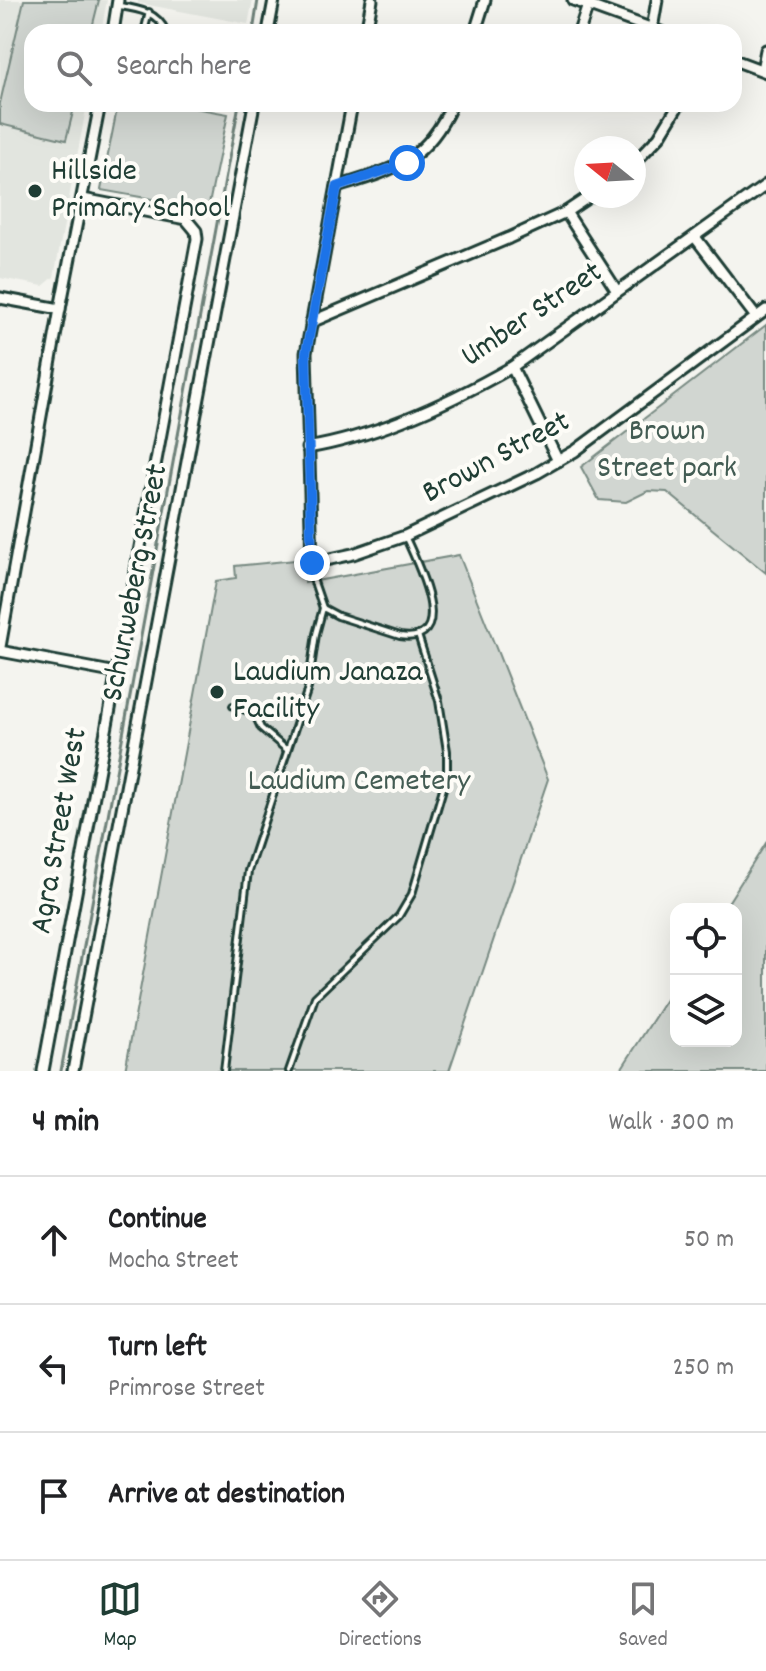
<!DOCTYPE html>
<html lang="en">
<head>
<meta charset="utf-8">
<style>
  body { margin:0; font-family:Dekko,sans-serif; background:#f2f2f2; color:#202124 }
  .controls { position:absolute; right:24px; bottom:24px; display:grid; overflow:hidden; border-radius:16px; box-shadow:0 8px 32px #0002 }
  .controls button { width:72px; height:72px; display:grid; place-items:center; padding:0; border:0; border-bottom:2px solid #e0e0e0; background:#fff; color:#202124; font:40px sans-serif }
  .compass { position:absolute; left:574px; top:136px; width:72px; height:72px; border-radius:50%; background:#fff; box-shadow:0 8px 32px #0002; rotate:288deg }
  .stop { position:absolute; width:24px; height:24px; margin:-18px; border:6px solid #1a73e8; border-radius:50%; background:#fff }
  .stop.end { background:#1a73e8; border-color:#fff; box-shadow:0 2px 8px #0008 }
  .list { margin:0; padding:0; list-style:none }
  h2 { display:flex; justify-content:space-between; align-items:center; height:104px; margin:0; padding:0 32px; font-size:34px }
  h2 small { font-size:26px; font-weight:400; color:#757577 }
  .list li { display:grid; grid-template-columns:52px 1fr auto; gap:24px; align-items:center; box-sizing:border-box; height:128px; padding:0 32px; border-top:2px solid #e0e0e0 }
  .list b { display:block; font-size:30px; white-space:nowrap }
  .list p { margin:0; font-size:26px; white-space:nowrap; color:#757577 }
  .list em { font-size:26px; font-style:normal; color:#757577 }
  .icon { flex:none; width:44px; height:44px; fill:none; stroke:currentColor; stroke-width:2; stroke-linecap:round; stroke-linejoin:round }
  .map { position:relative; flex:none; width:766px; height:1071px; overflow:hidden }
  .search { position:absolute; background:#fff; box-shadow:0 8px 32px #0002; left:24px; right:24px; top:24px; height:88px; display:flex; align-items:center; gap:20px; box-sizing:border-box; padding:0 28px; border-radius:24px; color:#757577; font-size:30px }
  .sheet { height:488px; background:#fff }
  nav { display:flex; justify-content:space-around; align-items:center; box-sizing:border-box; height:112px; border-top:2px solid #e0e0e0; background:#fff; font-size:22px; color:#757577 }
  nav a { display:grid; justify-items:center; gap:4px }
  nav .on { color:#1f3d34 }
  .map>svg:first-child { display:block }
  .built { fill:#e2e5df }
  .green { fill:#d1d6d1; stroke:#788a82; stroke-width:2 }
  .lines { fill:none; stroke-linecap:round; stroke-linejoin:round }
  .stream { stroke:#6e8179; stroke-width:3 }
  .lane-casing { stroke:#1f3d34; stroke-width:10 }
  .street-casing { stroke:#1f3d34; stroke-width:15 }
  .lane { stroke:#fdfcf7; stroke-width:4 }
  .street { stroke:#fdfcf7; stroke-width:9 }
  .route { stroke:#1a73e8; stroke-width:10 }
  .poi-dot { fill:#1f3d34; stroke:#fdfcf7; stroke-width:3 }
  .labels { text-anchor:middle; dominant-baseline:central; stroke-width:8; stroke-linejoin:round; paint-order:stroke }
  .poi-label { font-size:32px; fill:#1f3d34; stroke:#fdfcf7; text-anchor:start }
  .street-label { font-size:32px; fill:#1f3d34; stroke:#fdfcf7 }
  .park-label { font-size:32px; fill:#435c53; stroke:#fdfcf7 }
</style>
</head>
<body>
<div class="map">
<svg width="766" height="1071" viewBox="0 0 766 1071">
  <rect width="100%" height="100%" fill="#f4f4ef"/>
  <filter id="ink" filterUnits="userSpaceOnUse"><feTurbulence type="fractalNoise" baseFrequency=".0125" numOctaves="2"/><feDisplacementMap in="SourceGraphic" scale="16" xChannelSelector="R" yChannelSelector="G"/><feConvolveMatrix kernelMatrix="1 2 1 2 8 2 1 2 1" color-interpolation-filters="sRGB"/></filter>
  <g filter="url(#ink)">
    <g class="built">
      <polygon points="0,0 107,0 101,32 32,32 32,104 87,104 54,277 43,286 0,278"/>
      <polygon points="138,0 253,0 248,24 138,3"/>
    </g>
    <g class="green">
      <polygon points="24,0 99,0 91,32 32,32 32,104 75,104 66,140 0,124 0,103"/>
      <polygon points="118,104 172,104 228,114 208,209 101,190"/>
      <polygon points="766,325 766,573 667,492 648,491 626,502 599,500 581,467"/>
      <polygon points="459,555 548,779 449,1071 125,1071 216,581 236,578 235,566 305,559 305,583"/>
      <polygon points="766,843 766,1071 620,1071 676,984 676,1041 736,1041 736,909 724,909"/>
    </g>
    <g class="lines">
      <g class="stream">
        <polyline points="253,32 258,0"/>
        <polyline points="61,1071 239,104"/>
      </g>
      <g class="lane-casing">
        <g id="lane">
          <path d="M120,6C139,9 158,12 166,32"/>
          <polyline points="144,32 149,12"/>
          <polyline points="312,564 314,582 323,608"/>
          <path d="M323,608L338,616L400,636C460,645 416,561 406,538"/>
          <polyline points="233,706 255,713 277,707 302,707"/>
          <polyline points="255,715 261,728 287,750"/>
          <polyline points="224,1071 248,871 308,688 316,634 323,608"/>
          <polyline points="289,1071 315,997 399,916 412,894 447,775 447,751 439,701 418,635"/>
        </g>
      </g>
      <g class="street-casing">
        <g id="street">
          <polyline points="573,0 661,32"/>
          <polyline points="652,29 657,0"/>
          <polyline points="113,32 118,0"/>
          <polyline points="268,32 274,0"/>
          <polyline points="366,32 372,0"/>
          <polyline points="475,32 485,0"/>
          <polyline points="579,32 588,5"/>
          <polyline points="734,60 766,72"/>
          <polyline points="762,70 766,50"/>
          <polyline points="352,104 306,353 312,563 353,554 405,536 537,473 575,451 766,310"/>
          <polyline points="634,163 659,137 679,104"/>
          <path d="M337,187C392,170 427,162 452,104"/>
          <polyline points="566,212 617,291"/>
          <polyline points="695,237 756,317"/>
          <polyline points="0,298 60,309"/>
          <polyline points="311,322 509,238 566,212 590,196"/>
          <polyline points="512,367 558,461"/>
          <path d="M307,448C379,436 449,403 512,367L766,185"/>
          <polyline points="0,647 60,309 100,104"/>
          <polyline points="0,651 117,673"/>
          <polyline points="43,1071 197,239 196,231 186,219 83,199"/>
          <polyline points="73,1071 254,104"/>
        </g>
      </g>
      <use href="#lane" class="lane"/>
      <use href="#street" class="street"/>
    </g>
  </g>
  <g class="lines" filter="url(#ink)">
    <polyline class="route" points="312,563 306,353 337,187 407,163"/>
  </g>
  <g class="poi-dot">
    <circle cx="35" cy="191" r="8"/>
    <circle cx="217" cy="692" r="8"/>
  </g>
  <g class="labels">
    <g class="poi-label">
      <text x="51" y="173">Hillside<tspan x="51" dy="37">Primary School</tspan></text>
      <text x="233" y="674">Laudium Janaza<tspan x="233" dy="37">Facility</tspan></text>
    </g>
    <g class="street-label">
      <text transform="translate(533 316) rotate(-34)">Umber Street</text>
      <text transform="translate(497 459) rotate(-28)">Brown Street</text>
      <text transform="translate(137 583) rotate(-79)">Schurweberg Street</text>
      <text transform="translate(61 831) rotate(-80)">Agra Street West</text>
    </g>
    <g class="park-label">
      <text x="667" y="433">Brown<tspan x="667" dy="37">Street park</tspan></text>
      <text x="359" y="783">Laudium Cemetery</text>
    </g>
  </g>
</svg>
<div class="controls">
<button><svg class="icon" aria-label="locate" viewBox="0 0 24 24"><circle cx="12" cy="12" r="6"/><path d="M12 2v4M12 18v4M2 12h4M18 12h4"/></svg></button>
<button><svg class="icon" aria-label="layers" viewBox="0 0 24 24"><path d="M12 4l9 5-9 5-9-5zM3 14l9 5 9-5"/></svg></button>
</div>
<svg class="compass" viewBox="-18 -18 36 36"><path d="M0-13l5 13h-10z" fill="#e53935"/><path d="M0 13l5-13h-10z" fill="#757577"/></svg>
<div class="stop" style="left:407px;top:163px"></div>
<div class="stop end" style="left:312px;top:563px"></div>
<div class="search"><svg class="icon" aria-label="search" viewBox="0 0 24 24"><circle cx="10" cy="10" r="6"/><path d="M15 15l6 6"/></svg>Search here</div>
</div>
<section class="sheet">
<h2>4 min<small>Walk · 300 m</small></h2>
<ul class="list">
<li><svg class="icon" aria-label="ahead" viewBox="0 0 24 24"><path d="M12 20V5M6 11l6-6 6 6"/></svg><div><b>Continue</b><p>Mocha Street</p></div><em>50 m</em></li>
<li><svg class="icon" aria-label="left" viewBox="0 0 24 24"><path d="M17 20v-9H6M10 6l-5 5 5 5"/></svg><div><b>Turn left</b><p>Primrose Street</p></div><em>250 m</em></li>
<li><svg class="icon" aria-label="arrive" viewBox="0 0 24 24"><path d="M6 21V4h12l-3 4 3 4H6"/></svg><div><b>Arrive at destination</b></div></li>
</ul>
</section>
<nav>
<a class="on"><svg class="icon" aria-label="map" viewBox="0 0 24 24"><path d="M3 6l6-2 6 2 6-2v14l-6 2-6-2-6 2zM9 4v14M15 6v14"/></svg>Map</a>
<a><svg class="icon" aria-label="directions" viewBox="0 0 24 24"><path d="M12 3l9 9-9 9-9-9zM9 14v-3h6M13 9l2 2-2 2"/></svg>Directions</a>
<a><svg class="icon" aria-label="saved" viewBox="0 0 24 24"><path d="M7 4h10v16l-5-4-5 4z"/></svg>Saved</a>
</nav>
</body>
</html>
